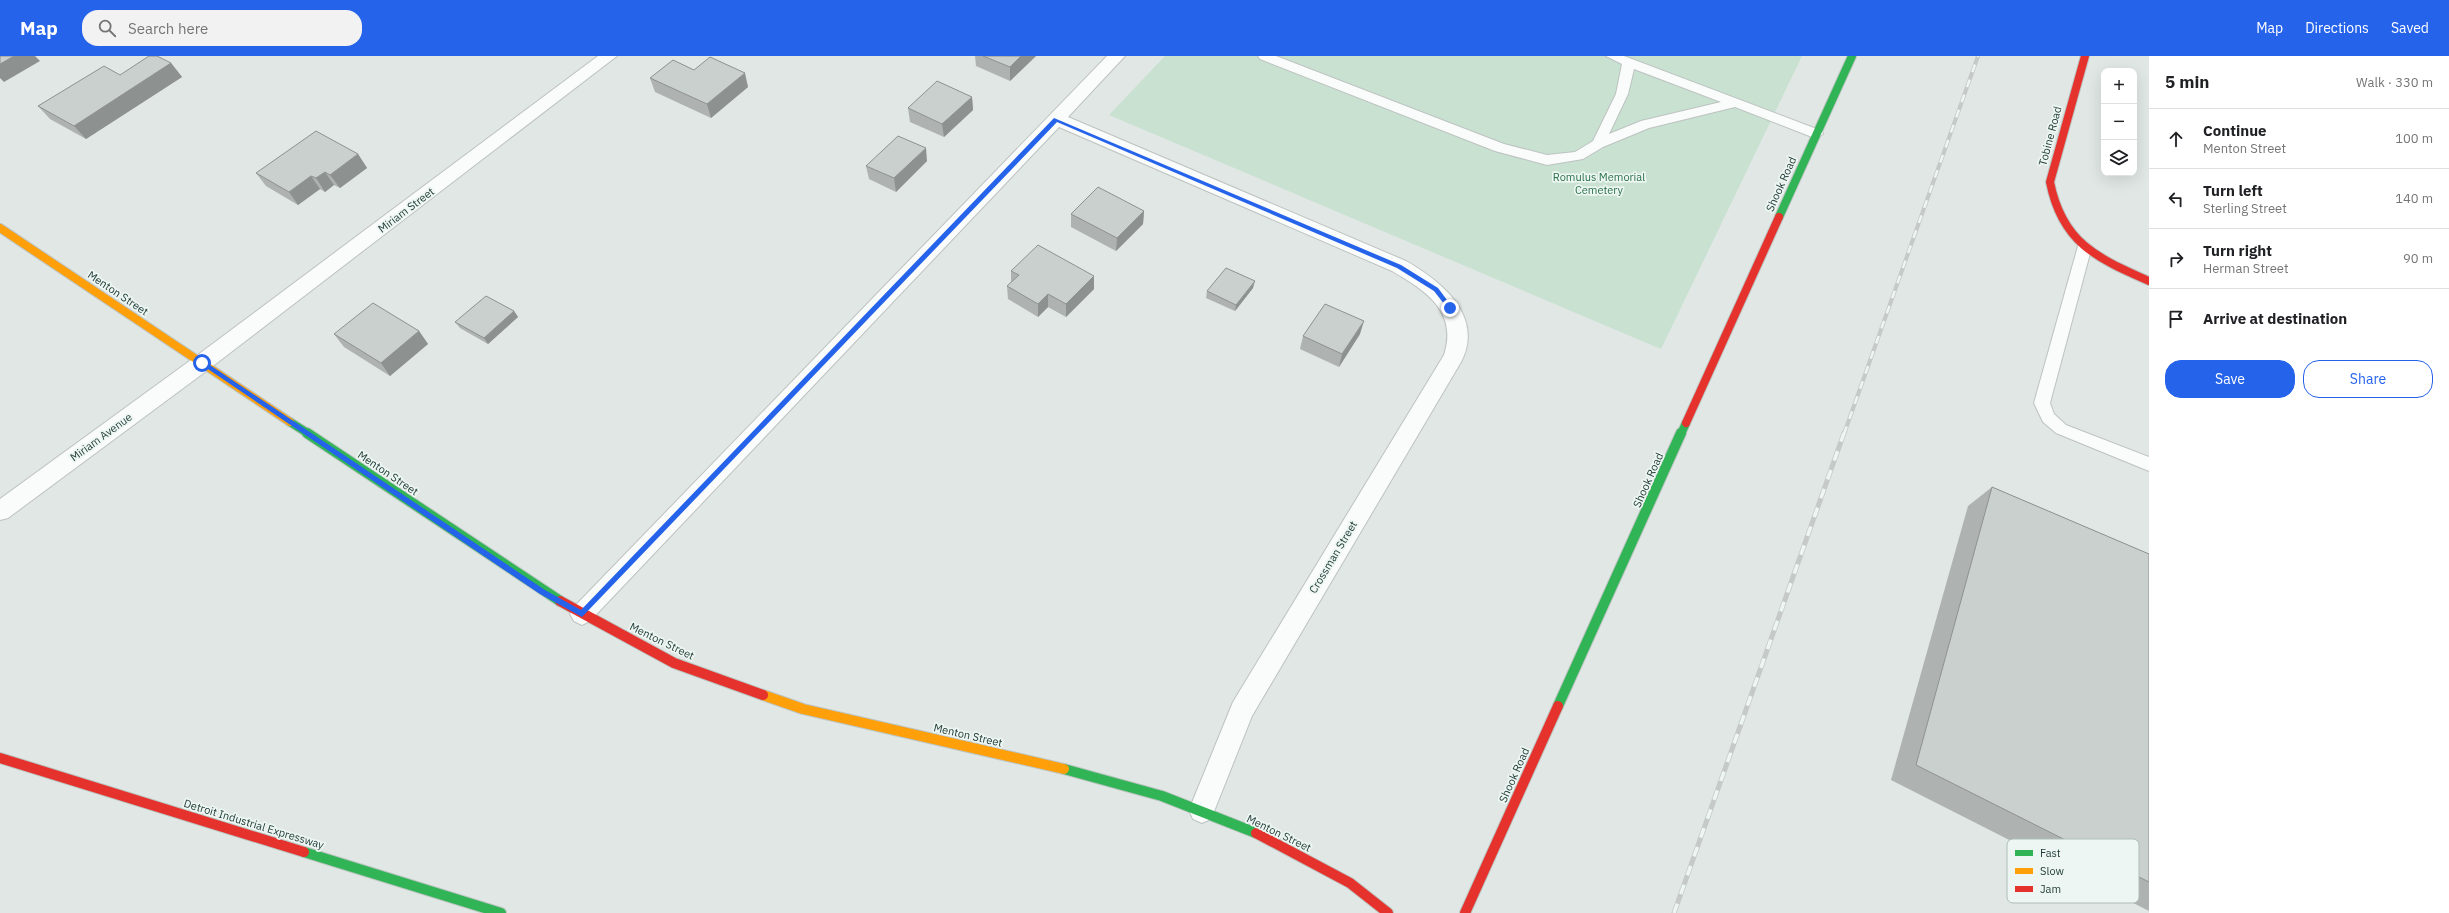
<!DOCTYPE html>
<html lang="en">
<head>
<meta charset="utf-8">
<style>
  body { margin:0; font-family:"IBM Plex Sans",sans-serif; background:#f2f2f2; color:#202124 }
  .controls { position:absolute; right:12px; top:12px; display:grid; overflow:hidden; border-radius:8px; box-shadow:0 4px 16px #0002 }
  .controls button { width:36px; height:36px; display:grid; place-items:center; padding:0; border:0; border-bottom:1px solid #e0e0e0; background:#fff; color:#202124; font:20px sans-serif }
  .stop { position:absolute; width:12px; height:12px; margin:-9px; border:3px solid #2563eb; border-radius:50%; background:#fff }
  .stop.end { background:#2563eb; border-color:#fff; box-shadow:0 1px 4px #0008 }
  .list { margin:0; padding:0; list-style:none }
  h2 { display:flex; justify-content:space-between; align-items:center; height:52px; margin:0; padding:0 16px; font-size:17px }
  h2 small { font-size:13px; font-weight:400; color:#757577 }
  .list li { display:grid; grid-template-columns:26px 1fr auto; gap:12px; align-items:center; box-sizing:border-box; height:60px; padding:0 16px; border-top:1px solid #e0e0e0 }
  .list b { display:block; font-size:15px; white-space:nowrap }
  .list p { margin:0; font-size:13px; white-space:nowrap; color:#757577 }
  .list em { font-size:13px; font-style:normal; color:#757577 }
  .actions { display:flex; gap:8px; padding:12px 16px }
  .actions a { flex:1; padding:9px 0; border:1px solid #2563eb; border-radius:16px; text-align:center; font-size:14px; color:#2563eb }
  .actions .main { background:#2563eb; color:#fff }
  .icon { flex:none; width:22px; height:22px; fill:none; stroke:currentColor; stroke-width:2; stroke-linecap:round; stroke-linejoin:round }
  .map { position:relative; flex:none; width:2149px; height:857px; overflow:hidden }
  header { display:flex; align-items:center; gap:24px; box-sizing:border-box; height:56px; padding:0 20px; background:#2563eb; color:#fff }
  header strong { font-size:19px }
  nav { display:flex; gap:22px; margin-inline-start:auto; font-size:14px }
  .search { width:280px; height:36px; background:#f2f2f2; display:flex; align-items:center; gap:10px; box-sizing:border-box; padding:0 14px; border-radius:16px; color:#757577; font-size:15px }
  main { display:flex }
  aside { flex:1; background:#fff }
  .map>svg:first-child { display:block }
  .green { fill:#c8e1d1 }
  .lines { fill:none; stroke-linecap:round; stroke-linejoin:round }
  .lane-casing { stroke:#bdc3c1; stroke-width:2 }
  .street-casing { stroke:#bdc3c1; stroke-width:2 }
  .fast-far1-casing { stroke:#bcc5c2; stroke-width:10 }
  .fast-casing { stroke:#bcc5c2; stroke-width:12 }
  .slow-far1-casing { stroke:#bcc5c2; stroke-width:10 }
  .slow-casing { stroke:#bcc5c2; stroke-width:12 }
  .jam-far1-casing { stroke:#bcc5c2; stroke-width:10 }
  .jam-casing { stroke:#bcc5c2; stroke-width:12 }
  .lane { fill:#fafbfb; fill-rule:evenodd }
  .street { fill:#fafbfb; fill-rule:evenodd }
  .fast-far1 { stroke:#30b455; stroke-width:8 }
  .fast { stroke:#30b455; stroke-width:10 }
  .slow-far1 { stroke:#ff9f0a; stroke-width:8 }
  .slow { stroke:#ff9f0a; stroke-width:10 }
  .jam-far1 { stroke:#e5322d; stroke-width:8 }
  .jam { stroke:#e5322d; stroke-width:10 }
  .rail-far1-casing { stroke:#c5c9c8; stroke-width:4 }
  .rail-casing { stroke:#c5c9c8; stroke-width:5 }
  .rail-far1 { stroke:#edf6f2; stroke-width:2.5; stroke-dasharray:8; stroke-linecap:butt }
  .rail { stroke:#edf6f2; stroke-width:3.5; stroke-dasharray:10; stroke-linecap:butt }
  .wall { fill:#aeb3b1 }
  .shaded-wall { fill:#8d9290 }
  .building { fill:#cad0ce; stroke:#8d9290 }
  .route { fill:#2563eb }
  .labels { text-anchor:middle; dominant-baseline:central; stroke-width:3.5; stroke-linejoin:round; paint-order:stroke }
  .street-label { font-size:11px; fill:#1e3934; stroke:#edf6f2 }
  .park-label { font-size:11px; fill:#287148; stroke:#edf6f2 }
  .key { fill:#edf6f2; stroke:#afbdb9; stroke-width:1 }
  .key-label { font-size:11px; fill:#1e3934 }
</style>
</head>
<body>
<header>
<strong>Map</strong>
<div class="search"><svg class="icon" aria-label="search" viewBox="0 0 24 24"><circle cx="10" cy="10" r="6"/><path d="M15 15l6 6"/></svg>Search here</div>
<nav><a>Map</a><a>Directions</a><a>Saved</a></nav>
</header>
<main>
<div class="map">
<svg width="2149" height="857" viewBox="0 0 2149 857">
  <rect width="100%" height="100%" fill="#e0e7e4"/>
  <polygon class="green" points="1165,0 1802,0 1661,293 1109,59"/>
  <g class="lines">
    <g class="lane-casing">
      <g id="lane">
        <path d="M1258,0H1276L1504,88L1547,99L1575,96L1593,85L1616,38L1622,8L1606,0H1624L1822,75L1823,78L1817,82L1812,81L1735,51L1649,72L1603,91L1583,103L1547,109L1495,95L1260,3ZM1634,13L1721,46L1641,65L1609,78L1628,38Z"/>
        <polygon points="2085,185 2092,190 2050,347 2054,358 2066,369 2149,401 2149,415 2056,377 2043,366 2034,347 2078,190"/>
      </g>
    </g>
    <g class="street-casing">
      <g id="street">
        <polygon points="598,0 617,0 209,313 8,462 0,464 0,443 195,301"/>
        <path d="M1107,0H1125L1068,61L1406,205C1441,225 1485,260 1461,306L1252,660L1211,763L1202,767L1193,763L1189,754L1233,646L1444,299C1458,255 1426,235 1392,215L1059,71L590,565L582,569L574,565L570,558L574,551Z"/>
      </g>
    </g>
    <g class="fast-far1-casing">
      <g id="fast-far1">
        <polyline points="1779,161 1852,0"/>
        <polyline points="290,366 309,378"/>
        <polyline points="1681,378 1686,367"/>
      </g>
    </g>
    <g class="fast-casing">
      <g id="fast">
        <polyline points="307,377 560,545"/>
        <polyline points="1558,650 1681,377"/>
        <polyline points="1064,713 1162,740 1256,777"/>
        <polyline points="304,796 501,857"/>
      </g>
    </g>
    <g class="slow-far1-casing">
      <polyline id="slow-far1" points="0,172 290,366"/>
    </g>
    <g class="slow-casing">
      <polyline id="slow" points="763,639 803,653 1064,713"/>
    </g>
    <g class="jam-far1-casing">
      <g id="jam-far1">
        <path d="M2085,0L2050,126C2062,187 2097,202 2149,225"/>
        <polyline points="1686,367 1779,161"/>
      </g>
    </g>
    <g class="jam-casing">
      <g id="jam">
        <polyline points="560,545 674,607 763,639"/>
        <polyline points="0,702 304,796"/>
        <polyline points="1256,777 1350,827 1388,857"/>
        <polyline points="1465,857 1558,650"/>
      </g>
    </g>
    <use href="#lane" class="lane"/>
    <use href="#street" class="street"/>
    <use href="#fast-far1" class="fast-far1"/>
    <use href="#fast" class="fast"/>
    <use href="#slow-far1" class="slow-far1"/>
    <use href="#slow" class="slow"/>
    <use href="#jam-far1" class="jam-far1"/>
    <use href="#jam" class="jam"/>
    <g class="rail-far1-casing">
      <polyline id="rail-far1" points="1844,378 1978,0"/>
    </g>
    <g class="rail-casing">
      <polyline id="rail" points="1674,857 1844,377"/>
    </g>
    <use href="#rail-far1" class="rail-far1"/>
    <use href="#rail" class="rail"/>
  </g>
  <g class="wall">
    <polygon points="975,0 1036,0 1010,25 976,10"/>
    <polygon points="171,7 182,21 86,83 50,63 38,50 120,19"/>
    <polygon points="694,14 748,31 711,62 655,36 650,22"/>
    <polygon points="972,41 973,54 944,81 910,66 908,52"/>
    <polygon points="358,98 367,112 340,132 334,129 325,136 320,133 298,149 266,130 256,117"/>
    <polygon points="927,105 896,136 869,123 866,110"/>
    <polygon points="1144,155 1143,168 1116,195 1071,171 1071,158"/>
    <polygon points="1011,215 1094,233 1066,261 1048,251 1038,261 1008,243 1007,230 1011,226"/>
    <polygon points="1253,232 1235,255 1206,242 1207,235"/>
    <polygon points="514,255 518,261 488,288 460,272 455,266"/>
    <polygon points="419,275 428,288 390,320 344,291 334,278"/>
    <polygon points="1360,278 1339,311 1300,293 1303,280"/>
    <polygon points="1992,431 2149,498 2149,855 1891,724 1968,450"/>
  </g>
  <g class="shaded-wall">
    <polygon points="14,0 35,0 40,5 4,26 0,22 0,8"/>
    <polygon points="1021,0 1036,0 1010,25 1010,11"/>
    <polygon points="171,7 182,21 86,83 74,70"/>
    <polygon points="745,17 748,31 711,62 707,48"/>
    <polygon points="972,41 973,54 944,81 942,68"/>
    <polygon points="926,92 927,105 896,136 894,122"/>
    <polygon points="358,98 367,112 340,132 330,119"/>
    <polygon points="325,116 334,129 325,136 316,122"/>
    <polygon points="311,120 320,133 298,149 289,136"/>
    <polygon points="1144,155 1143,168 1116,195 1117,182"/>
    <polygon points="1094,220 1094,233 1066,261 1066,248"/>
    <polygon points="1255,225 1253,232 1235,255 1236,249"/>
    <polygon points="1048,238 1048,251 1038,261 1038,248"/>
    <polygon points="514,255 518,261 488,288 484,282"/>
    <polygon points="1364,265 1360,278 1339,311 1342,298"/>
    <polygon points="419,275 428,288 390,320 381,307"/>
  </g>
  <g class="building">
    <polygon points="0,0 14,0 0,8"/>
    <polygon points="149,0 157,0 171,7 74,70 38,50 104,10 120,19"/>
    <polygon points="983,0 1021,0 1010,11"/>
    <polygon points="710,1 745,17 707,48 650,22 673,4 694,14"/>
    <polygon points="937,25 972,41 942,68 908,52"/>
    <polygon points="316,75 358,98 330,119 325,116 316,122 311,120 289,136 256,117"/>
    <polygon points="898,80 926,92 894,122 866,110"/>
    <polygon points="1098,131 1144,155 1117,182 1071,158"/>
    <polygon points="1038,189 1094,220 1066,248 1048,238 1038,248 1007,230 1019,219 1011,215"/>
    <polygon points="1226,212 1255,225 1236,249 1207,235"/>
    <polygon points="486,240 514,255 484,282 455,266"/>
    <polygon points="373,247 419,275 381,307 334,278"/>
    <polygon points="1325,248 1364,265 1342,298 1303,280"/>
    <polygon points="1992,431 2149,498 2149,826 1916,709"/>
  </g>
  <polygon class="route" points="1054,62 1401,209 1438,232 1453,252 1448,253 1434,235 1397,212 1057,66 582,561 540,538 199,307 204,305 545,534 581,554"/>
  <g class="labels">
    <g class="street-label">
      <text transform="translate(2050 80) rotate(-75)">Tobine Road</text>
      <text transform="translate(1781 128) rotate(-66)">Shook Road</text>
      <text transform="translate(406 154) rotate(-37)">Miriam Street</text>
      <text transform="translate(118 237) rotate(34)">Menton Street</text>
      <text transform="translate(101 381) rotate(-36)">Miriam Avenue</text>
      <text transform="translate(388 417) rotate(34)">Menton Street</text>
      <text transform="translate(1648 424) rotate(-66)">Shook Road</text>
      <text transform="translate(1333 501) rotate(-59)">Crossman Street</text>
      <text transform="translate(662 585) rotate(26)">Menton Street</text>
      <text transform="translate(968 679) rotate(13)">Menton Street</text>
      <text transform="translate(1514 719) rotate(-66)">Shook Road</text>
      <text transform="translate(254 768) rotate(17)">Detroit Industrial Expressway</text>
      <text transform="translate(1279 777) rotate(26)">Menton Street</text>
    </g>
    <g class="park-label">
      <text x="1599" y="121">Romulus Memorial<tspan x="1599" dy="13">Cemetery</tspan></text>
    </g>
  </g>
  <rect x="2007" y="783" width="132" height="64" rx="6" class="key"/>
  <rect x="2015" y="794" width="18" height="6" fill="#30b455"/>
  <rect x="2015" y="812" width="18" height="6" fill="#ff9f0a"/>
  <rect x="2015" y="830" width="18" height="6" fill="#e5322d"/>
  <g class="key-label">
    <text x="2040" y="801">Fast</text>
    <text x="2040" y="819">Slow</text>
    <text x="2040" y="837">Jam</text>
  </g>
</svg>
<div class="controls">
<button>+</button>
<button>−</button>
<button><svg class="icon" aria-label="layers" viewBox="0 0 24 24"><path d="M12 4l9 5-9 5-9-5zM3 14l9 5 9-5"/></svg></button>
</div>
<div class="stop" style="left:202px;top:307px"></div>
<div class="stop end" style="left:1450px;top:252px"></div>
</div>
<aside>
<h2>5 min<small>Walk · 330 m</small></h2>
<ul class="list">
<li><svg class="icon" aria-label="ahead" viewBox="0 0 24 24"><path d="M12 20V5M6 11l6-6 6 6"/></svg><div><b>Continue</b><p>Menton Street</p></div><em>100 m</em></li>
<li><svg class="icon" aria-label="left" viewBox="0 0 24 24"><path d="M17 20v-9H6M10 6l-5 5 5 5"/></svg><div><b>Turn left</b><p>Sterling Street</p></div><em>140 m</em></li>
<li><svg class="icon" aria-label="right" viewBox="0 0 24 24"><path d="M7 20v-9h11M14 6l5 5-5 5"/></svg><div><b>Turn right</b><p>Herman Street</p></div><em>90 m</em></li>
<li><svg class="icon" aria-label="arrive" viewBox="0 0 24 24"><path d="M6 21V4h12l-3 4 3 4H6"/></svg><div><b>Arrive at destination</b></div></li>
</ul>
<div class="actions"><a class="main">Save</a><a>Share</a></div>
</aside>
</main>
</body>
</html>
